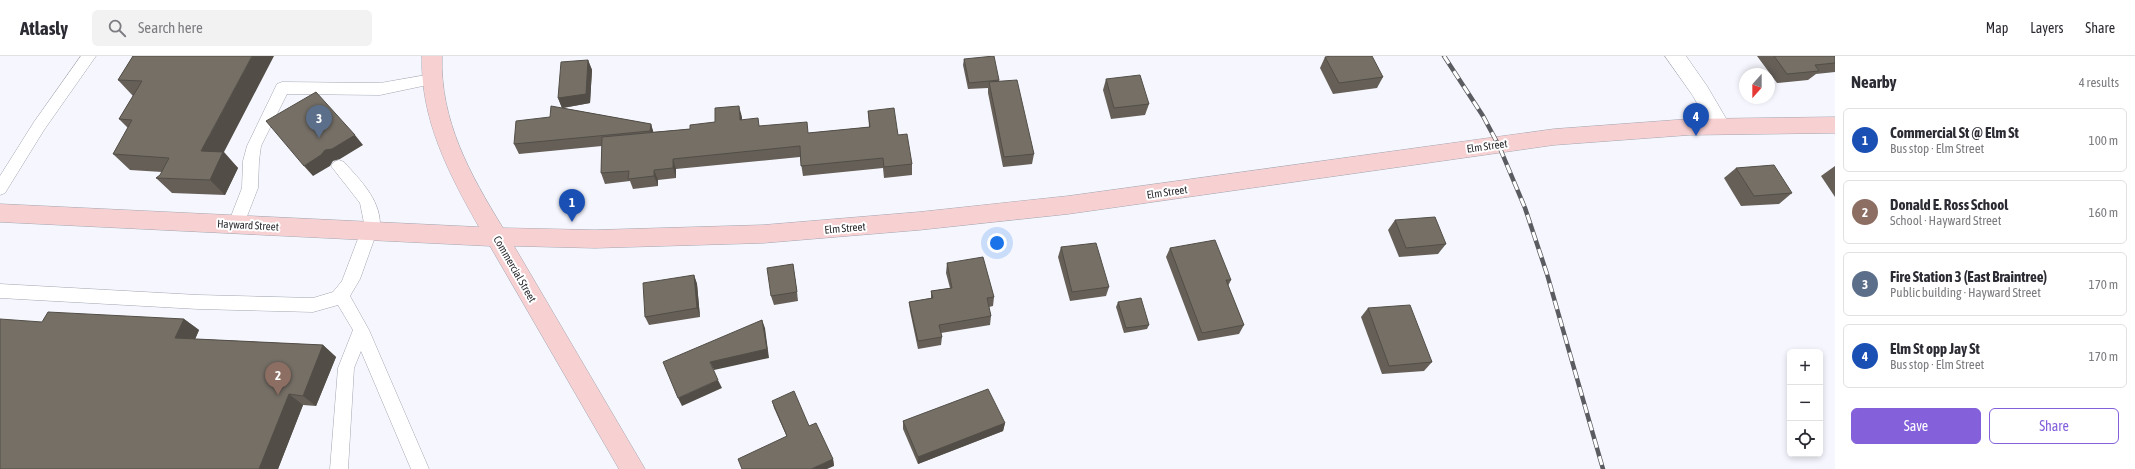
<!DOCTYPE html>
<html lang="en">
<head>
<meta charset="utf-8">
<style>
  body { margin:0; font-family:"Asap Condensed",sans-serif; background:#f2f2f3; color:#2b2b33 }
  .controls { position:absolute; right:12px; bottom:12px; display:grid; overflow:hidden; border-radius:6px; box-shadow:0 2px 6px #0003 }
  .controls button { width:36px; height:36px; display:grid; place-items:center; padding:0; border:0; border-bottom:1px solid #e1e1e2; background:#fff; color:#2b2b33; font:20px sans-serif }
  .compass { position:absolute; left:1739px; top:12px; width:36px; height:36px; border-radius:50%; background:#fff; box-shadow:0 2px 6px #0003; rotate:201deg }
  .you { position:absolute; left:997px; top:187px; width:14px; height:14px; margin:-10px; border:3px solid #fff; border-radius:50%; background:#1a73e8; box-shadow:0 0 0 6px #1a73e833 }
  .badge { display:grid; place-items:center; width:26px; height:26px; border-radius:50%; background:#8460db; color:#fff; font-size:13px; font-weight:700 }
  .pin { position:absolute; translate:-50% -33px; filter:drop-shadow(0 1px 2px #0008) }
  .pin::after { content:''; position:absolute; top:21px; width:14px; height:12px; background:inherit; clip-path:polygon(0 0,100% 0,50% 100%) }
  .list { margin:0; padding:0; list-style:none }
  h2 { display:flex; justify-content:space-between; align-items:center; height:52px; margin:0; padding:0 16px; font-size:17px }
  h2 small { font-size:13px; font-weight:400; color:#7c7c81 }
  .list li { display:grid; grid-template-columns:26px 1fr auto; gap:12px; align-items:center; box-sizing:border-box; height:64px; margin:0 8px 8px; padding:0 8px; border:1px solid #e1e1e2; border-radius:6px }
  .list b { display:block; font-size:15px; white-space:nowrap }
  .list p { margin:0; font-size:13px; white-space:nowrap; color:#7c7c81 }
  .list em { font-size:13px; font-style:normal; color:#7c7c81 }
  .actions { display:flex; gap:8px; padding:12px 16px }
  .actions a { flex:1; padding:9px 0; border:1px solid #8460db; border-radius:6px; text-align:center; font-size:14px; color:#8460db }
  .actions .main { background:#8460db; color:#fff }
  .icon { flex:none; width:22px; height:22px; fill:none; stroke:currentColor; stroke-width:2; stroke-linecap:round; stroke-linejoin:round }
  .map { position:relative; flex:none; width:1835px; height:413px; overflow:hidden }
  header { display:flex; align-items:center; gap:24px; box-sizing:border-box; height:56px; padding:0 20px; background:#fff; border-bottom:1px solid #e1e1e2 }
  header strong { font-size:19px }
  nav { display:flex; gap:22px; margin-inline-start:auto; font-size:14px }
  .search { width:280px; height:36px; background:#f2f2f3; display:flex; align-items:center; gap:10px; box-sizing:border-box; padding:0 14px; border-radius:6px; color:#7c7c81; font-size:15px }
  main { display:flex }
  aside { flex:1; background:#fff }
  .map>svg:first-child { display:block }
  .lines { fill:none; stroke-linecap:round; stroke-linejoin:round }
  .lane-casing { stroke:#a3a5b0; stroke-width:1 }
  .street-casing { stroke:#a3a5b0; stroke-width:1 }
  .secondary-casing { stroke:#a3a5b0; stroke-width:1 }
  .lane { fill:#fff; fill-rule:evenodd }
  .street { fill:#fff; fill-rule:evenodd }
  .secondary { fill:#f7d0d2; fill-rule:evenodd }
  .rail-casing { stroke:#5b5c61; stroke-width:4.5 }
  .rail { stroke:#fff; stroke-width:3; stroke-dasharray:9; stroke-linecap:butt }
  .wall { fill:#655f58 }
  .shaded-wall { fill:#524e47 }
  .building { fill:#756f66; stroke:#524e47 }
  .labels { text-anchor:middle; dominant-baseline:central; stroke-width:4; stroke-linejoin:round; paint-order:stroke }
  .street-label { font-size:11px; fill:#2c2d31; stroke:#fff }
</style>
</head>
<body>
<header>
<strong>Atlasly</strong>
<div class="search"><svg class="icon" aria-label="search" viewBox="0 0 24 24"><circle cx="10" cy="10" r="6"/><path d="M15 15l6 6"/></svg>Search here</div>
<nav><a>Map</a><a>Layers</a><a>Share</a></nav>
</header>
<main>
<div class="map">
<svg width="1835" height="413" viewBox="0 0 1835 413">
  <rect width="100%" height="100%" fill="#f6f7fe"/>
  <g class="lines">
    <g class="lane-casing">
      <g id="lane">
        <polygon points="81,0 96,0 44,74 5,137 0,139 0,120 34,66"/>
        <polygon points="432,18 437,19 439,23 437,27 380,39 287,38 261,90 259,105 258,132 244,168 242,173 236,175 230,173 228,168 242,132 243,105 247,90 277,28 282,26 380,27"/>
        <path d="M339,104L344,106C360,124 379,142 380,167L360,223L350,240L369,274L429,413H411L361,295L354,312L348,413H330L338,312L353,274L338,249L313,256L198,253L0,242V228L198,239L313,242L333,236L342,225L364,167L360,147L331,110L334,106Z"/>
      </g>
    </g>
    <g class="street-casing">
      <polygon id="street" points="1665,0 1686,0 1707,30 1727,64 1730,70 1727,76 1720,78 1713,76 1693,40"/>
    </g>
    <g class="secondary-casing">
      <path id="secondary" d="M422,0H442C440,65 470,118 503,172L595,174L763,169L919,156L1068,140L1554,73L1689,63L1835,61V77L1689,79L1554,89L1068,158L919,174L763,187L595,192L514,190L645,413H619L490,190L0,166V148L479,171C449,118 420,63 422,0Z"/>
    </g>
    <use href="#lane" class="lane"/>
    <use href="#street" class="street"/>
    <use href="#secondary" class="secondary"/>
    <g class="rail-casing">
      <polyline id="rail" points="1444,0 1483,60 1499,90 1525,152 1547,218 1603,413"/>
    </g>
    <use href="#rail" class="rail"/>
  </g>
  <g class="wall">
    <polygon points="133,0 238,112 225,139 172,137 156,122 160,119 162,116 130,114 113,98 128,72 119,63 133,40 118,24"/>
    <polygon points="1757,0 1835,0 1835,16 1816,18 1808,24 1777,27"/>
    <polygon points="1325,1 1383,21 1377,32 1333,38 1320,12"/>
    <polygon points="964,3 999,24 1034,98 1032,108 1003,111 988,37 988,32 968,33 963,9"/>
    <polygon points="588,4 592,14 590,47 563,52 651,68 653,76 690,73 715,66 742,61 742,64 760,70 808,77 869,71 868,55 898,79 912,108 912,119 884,122 883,112 803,120 800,101 676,113 676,122 658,124 658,130 633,133 630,125 605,128 601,117 602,90 519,98 514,88 562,52 558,42"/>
    <polygon points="1106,23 1149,48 1145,59 1111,63 1103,34"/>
    <polygon points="1835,110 1835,141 1821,120"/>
    <polygon points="1736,112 1792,137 1779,148 1741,150 1724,122"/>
    <polygon points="1395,164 1446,188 1438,198 1399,201 1388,174"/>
    <polygon points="1061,191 1109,231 1106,240 1070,245 1058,201"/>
    <polygon points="1170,192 1231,224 1228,230 1244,269 1239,278 1198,285 1166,201"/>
    <polygon points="947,207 994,241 993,250 989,251 991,260 990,269 941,277 942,281 941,289 918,293 910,255 909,246 931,242 931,235 950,232 946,217"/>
    <polygon points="793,208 798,245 774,249 771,240"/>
    <polygon points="694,219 697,228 700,261 649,269 645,261"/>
    <polygon points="1118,246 1149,269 1147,273 1124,277 1116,251"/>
    <polygon points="1368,252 1432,306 1424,315 1382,318 1361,261"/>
    <polygon points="184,263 199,274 195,283 323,289 336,301 316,350 303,349 278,413 0,413 42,266"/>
    <polygon points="772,345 809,370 833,403 834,410 787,381 774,352"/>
    <polygon points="903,365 1005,367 1003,375 918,408 903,373"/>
  </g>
  <g class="shaded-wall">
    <polygon points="252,0 274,0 224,96 238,112 225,139 210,124 201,95"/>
    <polygon points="588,4 592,14 590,47 562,52 558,42"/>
    <polygon points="739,50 742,61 742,75 740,64"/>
    <polygon points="651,68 654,78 654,85 650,75"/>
    <polygon points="355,79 363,89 340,103 333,105 330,110 313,120 304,110 325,94"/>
    <polygon points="673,103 676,113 676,122 673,112"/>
    <polygon points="654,114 658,124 658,130 654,120"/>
    <polygon points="793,208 794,217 798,245 797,236"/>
    <polygon points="694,219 697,228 700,261 697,252"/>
    <polygon points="184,263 199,274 191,293 175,282"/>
    <polygon points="762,264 765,272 769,302 714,314 710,306"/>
    <polygon points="323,289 336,301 316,350 303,340"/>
    <polygon points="718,324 722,332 682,350 678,342"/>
    <polygon points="289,338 303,349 278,413 259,413"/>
    <polygon points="1005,367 1003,375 918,408 918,401"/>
    <polygon points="833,403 834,410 827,413 811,413"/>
  </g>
  <g class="building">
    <polygon points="133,0 252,0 201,95 223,96 210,124 156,122 160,119 169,102 113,98 132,64 119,63 142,25 118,24"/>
    <polygon points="994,0 999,24 969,27 964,3"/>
    <polygon points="1331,0 1372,0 1383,21 1339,27 1325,1"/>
    <polygon points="1774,0 1835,0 1835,7 1815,9 1819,15 1787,18"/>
    <polygon points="588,4 586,38 558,42 561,6"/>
    <polygon points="1140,19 1149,48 1114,52 1106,23"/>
    <polygon points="1017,24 1034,98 1004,101 989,26"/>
    <polygon points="316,36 355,79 332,93 325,94 321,99 304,110 266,65"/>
    <polygon points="551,50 651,68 650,75 514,88 516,65 550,61"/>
    <polygon points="739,50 740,64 758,62 759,70 807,66 808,77 870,71 868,55 894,52 898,79 907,78 912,108 884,111 883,102 801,110 800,90 673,103 673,112 654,114 654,120 628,123 629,115 601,117 602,81 690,73 690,69 715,66 715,52"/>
    <polygon points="1774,109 1792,137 1754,140 1736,112"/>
    <polygon points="1435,161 1446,188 1406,192 1395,164"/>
    <polygon points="1215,184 1231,224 1226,224 1244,269 1202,277 1170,192"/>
    <polygon points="1096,187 1109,231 1072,236 1061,191"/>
    <polygon points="983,201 994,241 987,242 991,260 939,269 942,281 918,285 909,246 933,242 931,235 952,232 947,207"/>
    <polygon points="793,208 797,236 771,240 767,212"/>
    <polygon points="694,219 697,252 645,261 643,227"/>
    <polygon points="1141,242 1149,269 1126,272 1118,246"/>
    <polygon points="1410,249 1432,306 1389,310 1368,252"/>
    <polygon points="48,256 184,263 175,282 323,289 303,340 289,338 259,413 0,413 0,263 42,266"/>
    <polygon points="762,264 767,293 710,306 718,324 678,342 663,306"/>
    <polygon points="988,333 1005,367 918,401 903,365"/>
    <polygon points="794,335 809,370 816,367 833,403 811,413 742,413 738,403 787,380 772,345"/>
  </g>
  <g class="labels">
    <g class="street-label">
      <text transform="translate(1487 90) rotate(-8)">Elm Street</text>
      <text transform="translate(1167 136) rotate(-8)">Elm Street</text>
      <text transform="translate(248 169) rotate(3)">Hayward Street</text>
      <text transform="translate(845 172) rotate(-5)">Elm Street</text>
      <text transform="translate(515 213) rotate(60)">Commercial Street</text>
    </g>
  </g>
</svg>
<div class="controls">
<button>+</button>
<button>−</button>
<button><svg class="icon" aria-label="locate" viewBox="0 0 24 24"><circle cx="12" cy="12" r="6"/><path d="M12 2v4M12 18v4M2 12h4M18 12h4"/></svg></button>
</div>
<svg class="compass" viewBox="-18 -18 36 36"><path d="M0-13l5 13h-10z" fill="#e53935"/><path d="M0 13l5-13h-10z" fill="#7c7c81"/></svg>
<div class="you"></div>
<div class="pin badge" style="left:572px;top:166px;background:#1a4fb4">1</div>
<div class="pin badge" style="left:278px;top:339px;background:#8d6e63">2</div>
<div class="pin badge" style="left:319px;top:82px;background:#5c6f8a">3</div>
<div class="pin badge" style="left:1696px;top:80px;background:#1a4fb4">4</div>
</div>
<aside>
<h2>Nearby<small>4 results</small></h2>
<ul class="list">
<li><span class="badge" style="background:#1a4fb4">1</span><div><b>Commercial St @ Elm St</b><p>Bus stop · Elm Street</p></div><em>100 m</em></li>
<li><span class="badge" style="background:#8d6e63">2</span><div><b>Donald E. Ross School</b><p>School · Hayward Street</p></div><em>160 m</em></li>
<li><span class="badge" style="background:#5c6f8a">3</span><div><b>Fire Station 3 (East Braintree)</b><p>Public building · Hayward Street</p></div><em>170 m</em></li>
<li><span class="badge" style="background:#1a4fb4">4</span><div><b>Elm St opp Jay St</b><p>Bus stop · Elm Street</p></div><em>170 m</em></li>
</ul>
<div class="actions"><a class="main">Save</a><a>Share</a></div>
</aside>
</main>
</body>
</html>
